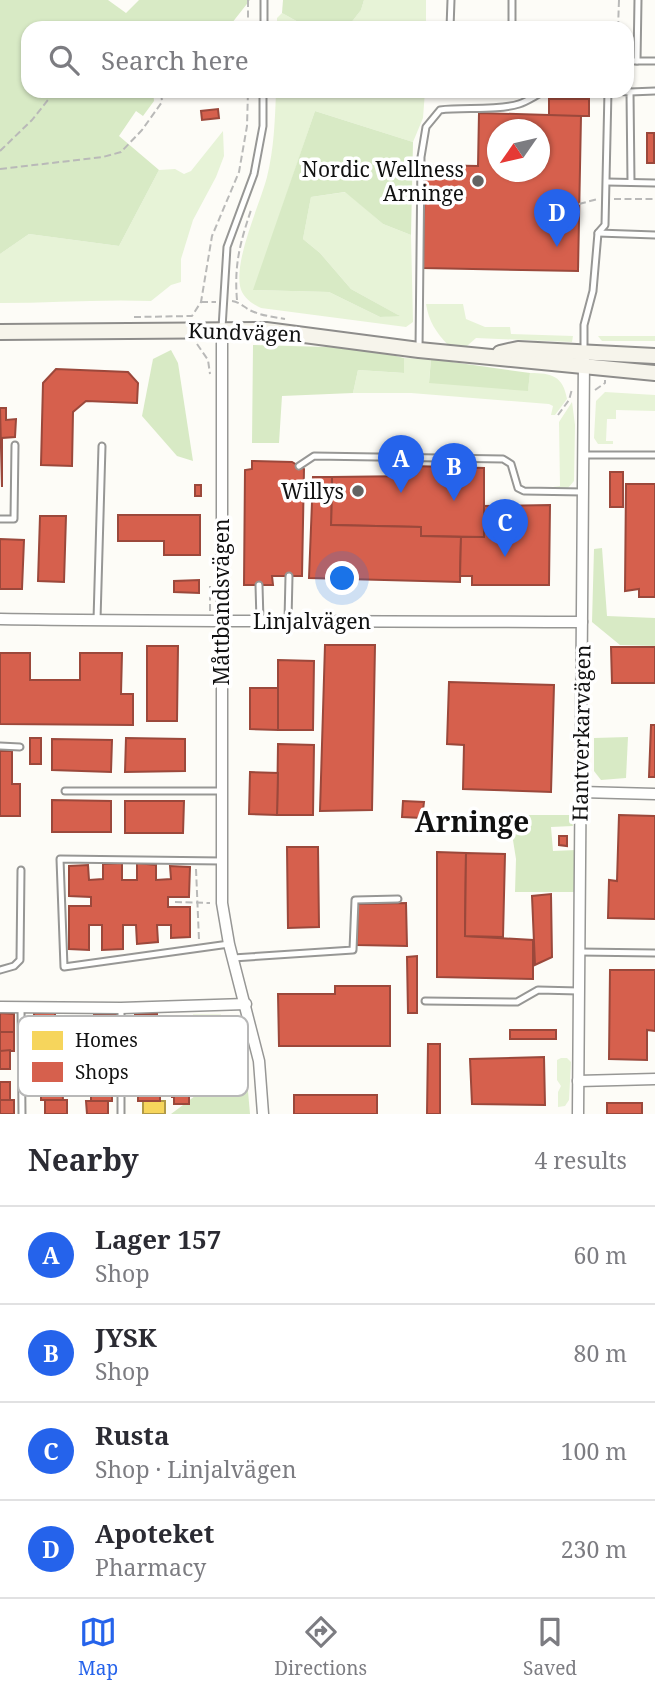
<!DOCTYPE html>
<html lang="en">
<head>
<meta charset="utf-8">
<style>
  body { margin:0; font-family:"Noto Serif",serif; background:#f7f7f7; color:#2b2b33 }
  .compass { position:absolute; left:487px; top:119px; width:63px; height:63px; border-radius:50%; background:#fff; box-shadow:0 2px 5px #0004; rotate:236deg }
  .you { position:absolute; left:343px; top:579px; width:24px; height:24px; margin:-18px; border:5px solid #fff; border-radius:50%; background:#1a73e8; box-shadow:0 0 0 10px #1a73e833 }
  .badge { display:grid; place-items:center; width:46px; height:46px; border-radius:50%; background:#2563eb; color:#fff; font-size:23px; font-weight:700 }
  .pin { position:absolute; translate:-50% -58px; filter:drop-shadow(0 2px 4px #0008) }
  .pin::after { content:''; position:absolute; top:37px; width:24px; height:21px; background:inherit; clip-path:polygon(0 0,100% 0,50% 100%) }
  .list { margin:0; padding:0; list-style:none }
  h2 { display:flex; justify-content:space-between; align-items:center; height:91px; margin:0; padding:0 28px; font-size:30px }
  h2 small { font-size:23px; font-weight:400; color:#7c7c81 }
  .list li { display:grid; grid-template-columns:46px 1fr auto; gap:21px; align-items:center; box-sizing:border-box; height:98px; padding:0 28px; border-top:2px solid #e1e1e2 }
  .list b { display:block; font-size:26px; white-space:nowrap }
  .list p { margin:0; font-size:23px; white-space:nowrap; color:#7c7c81 }
  .list em { font-size:23px; font-style:normal; color:#7c7c81 }
  .icon { flex:none; width:38px; height:38px; fill:none; stroke:currentColor; stroke-width:2; stroke-linecap:round; stroke-linejoin:round }
  .map { position:relative; flex:none; width:655px; height:1114px; overflow:hidden }
  .search { position:absolute; background:#fff; box-shadow:0 2px 5px #0004; left:21px; right:21px; top:21px; height:77px; display:flex; align-items:center; gap:18px; box-sizing:border-box; padding:0 24px; border-radius:21px; color:#7c7c81; font-size:26px }
  .sheet { height:483px; background:#fff }
  nav { display:flex; justify-content:space-around; align-items:center; box-sizing:border-box; height:98px; border-top:2px solid #e1e1e2; background:#fff; font-size:19px; color:#7c7c81 }
  nav a { display:grid; justify-items:center; gap:4px }
  nav .on { color:#2563eb }
  .map>svg:first-child { display:block }
  .green { fill:#e7f3d7 }
  .forest { fill:#d8eac5 }
  .pitch { fill:#f0f6e1 }
  .homes { fill:#f6d55c; stroke:#b19a46; stroke-width:2 }
  .shops { fill:#d6604d; stroke:#9b483b; stroke-width:2; fill-rule:evenodd }
  .lines { fill:none; stroke-linecap:round; stroke-linejoin:round }
  .lane-casing { stroke:#979795; stroke-width:9 }
  .street-casing { stroke:#979795; stroke-width:13 }
  .secondary-casing { stroke:#8e8d8b; stroke-width:18 }
  .path { stroke:#b9b9b8; stroke-width:2; stroke-dasharray:7 3.5; stroke-linecap:butt }
  .lane { stroke:#fffffe; stroke-width:5 }
  .street { stroke:#fffffe; stroke-width:10 }
  .secondary { stroke:#f6f4eb; stroke-width:14 }
  .poi-dot { fill:#646362; stroke:#fff; stroke-width:2.5 }
  .labels { text-anchor:middle; dominant-baseline:central; stroke-width:7; stroke-linejoin:round; paint-order:stroke }
  .poi-label { font-size:21px; fill:#111; stroke:#fff; text-anchor:end }
  .street-label { font-size:21px; fill:#111; stroke:#fff }
  .district-label { font-size:28px; font-weight:bold; fill:#111; stroke:#fff }
  .key { fill:#fff; stroke:#b8b8b8; stroke-width:2 }
  .key-label { font-size:19px; fill:#111 }
</style>
</head>
<body>
<div class="map">
<svg width="655" height="1114" viewBox="0 0 655 1114">
  <rect width="100%" height="100%" fill="#fdfcf7"/>
  <g class="green">
    <polygon points="364,0 426,0 426,28 347,28 361,10"/>
    <polygon points="282,13 309,28 277,28 277,18"/>
    <path d="M276,91H425L423,118L413,142L315,111L254,290L329,292L380,317L398,315L351,289L320,253L303,239L311,197L346,192L383,224L411,235L413,322L406,327L261,308C252,304 242,297 240,286C235,257 259,207 267,177C274,149 275,120 276,91Z"/>
    <path d="M223,131L224,156L216,177L193,220L181,259V282L171,285L151,301C100,299 51,303 0,303V254L29,234L119,246L159,170L175,169L184,174L191,171Z"/>
    <path d="M426,304H463L466,319L485,327H510L511,334L573,336L572,342L476,338L467,346L448,345C436,332 429,322 426,304Z"/>
    <polygon points="598,336 655,336 655,341 602,341"/>
    <path d="M404,358L431,359L429,382L528,390L530,373C552,373 563,376 567,399L555,415H551L553,406L549,404L411,393H353L358,370L403,373Z"/>
    <polygon points="605,392 655,395 655,411 616,410 616,419 607,419 606,441 613,441 613,444 598,444 594,438 596,401"/>
    <polygon points="572,402 575,425 574,481 568,488 555,489 553,487 560,486 559,422"/>
    <polygon points="561,1058 567,1058 571,1062 569,1100 565,1106 558,1107 558,1092 561,1086 557,1080 557,1060"/>
  </g>
  <g class="forest">
    <polygon points="0,0 108,0 126,13 139,0 250,0 228,28 28,28 28,91 153,91 154,101 143,116 136,111 119,136 159,170 119,246 29,234 0,254"/>
    <polygon points="283,0 364,0 361,10 347,28 309,28 282,13"/>
    <polygon points="315,111 413,142 411,235 383,224 345,192 311,197 303,239 320,253 351,289 400,316 380,317 329,292 253,290"/>
    <polygon points="253,345 364,348 404,358 404,373 358,370 353,393 282,396 279,443 252,443"/>
    <polygon points="171,350 178,363 193,461 177,456 142,416 153,359"/>
    <polygon points="431,359 530,373 528,391 429,383"/>
    <polygon points="602,548 607,616 655,618 655,646 620,645 592,622 594,549"/>
    <polygon points="628,737 626,778 601,780 594,771 594,738"/>
    <polygon points="509,815 570,815 573,826 551,827 553,851 576,850 577,892 515,892 516,859"/>
    <polygon points="225,1056 245,1057 250,1114 171,1114 195,1096 226,1094"/>
  </g>
  <polygon class="pitch" points="193,1014 221,1014 221,1074 194,1074"/>
  <rect class="homes" x="143" y="1101" width="22" height="13"/>
  <g class="shops">
    <rect x="549" y="99" width="40" height="17"/>
    <polygon points="218,109 219,118 202,120 201,111"/>
    <path d="M479,113L581,116L578,271L423,268L425,165L478,166ZM498,130H540V172H498Z"/>
    <rect x="647" y="133" width="7" height="30"/>
    <polygon points="56,369 128,372 138,383 137,403 86,401 73,412 72,466 41,465 43,383"/>
    <polygon points="0,408 6,408 6,420 16,419 15,437 2,438 2,487"/>
    <polygon points="252,461 292,462 304,469 302,576 272,576 273,585 244,585 245,470 252,469"/>
    <polygon points="412,466 484,468 484,537 421,536 421,527 331,525 332,477 412,476"/>
    <rect x="610" y="472" width="13" height="35"/>
    <polygon points="313,477 332,477 331,525 421,527 421,536 461,537 460,582 309,578"/>
    <polygon points="626,484 655,484 655,597 639,597 639,589 625,591"/>
    <rect x="195" y="485" width="6" height="11"/>
    <polygon points="550,505 549,585 472,585 472,576 460,576 461,537 484,537 484,506"/>
    <polygon points="118,515 200,515 200,555 164,555 164,541 118,541"/>
    <polygon points="40,516 66,516 64,582 38,581"/>
    <polygon points="0,539 24,540 22,589 0,589"/>
    <polygon points="199,580 199,593 174,592 174,581"/>
    <polygon points="325,645 375,645 372,810 320,811"/>
    <polygon points="147,646 178,646 177,721 147,721"/>
    <polygon points="611,647 655,647 655,683 612,683"/>
    <polygon points="0,653 30,653 30,680 80,680 80,653 122,653 121,694 133,694 133,725 0,724"/>
    <polygon points="278,660 314,661 313,730 278,730"/>
    <polygon points="449,682 554,685 551,792 463,789 464,745 447,744"/>
    <polygon points="250,688 278,688 278,730 250,729"/>
    <polygon points="651,725 655,725 655,777 649,777"/>
    <rect x="30" y="738" width="11" height="26"/>
    <polygon points="126,738 185,739 185,771 125,772"/>
    <polygon points="52,739 112,740 111,772 52,770"/>
    <polygon points="278,744 314,745 313,815 277,815"/>
    <polygon points="0,751 12,751 12,784 20,784 20,816 0,816"/>
    <polygon points="250,772 278,773 277,815 249,814"/>
    <polygon points="52,800 111,801 111,832 52,832"/>
    <polygon points="125,801 184,801 183,833 125,833"/>
    <polygon points="403,801 424,802 422,818 402,817"/>
    <polygon points="619,815 655,816 655,919 608,918 609,880 617,881"/>
    <polygon points="559,836 567,836 567,846 559,845"/>
    <polygon points="287,847 318,847 319,927 288,928"/>
    <polygon points="437,852 466,853 465,936 533,940 533,979 437,977"/>
    <polygon points="466,853 505,854 503,937 465,936"/>
    <polygon points="122,863 122,880 137,880 137,863 156,865 156,880 171,879 170,866 190,867 189,897 168,897 168,907 190,907 190,937 171,938 171,925 157,925 158,942 137,944 136,925 123,925 123,949 102,950 102,925 89,925 89,950 69,949 69,906 91,906 91,897 69,896 69,866 88,865 89,880 103,879 103,864"/>
    <polygon points="551,894 552,957 535,965 532,896"/>
    <polygon points="406,903 407,946 357,945 358,904"/>
    <polygon points="417,956 417,1013 408,1013 407,957"/>
    <polygon points="610,970 655,970 655,1031 647,1030 647,1060 609,1059"/>
    <polygon points="335,986 390,986 390,1046 279,1046 278,994 335,994"/>
    <polygon points="0,1013 14,1014 14,1032 0,1032"/>
    <rect x="34" y="1013" width="21" height="18"/>
    <rect x="94" y="1014" width="22" height="19"/>
    <rect x="135" y="1014" width="22" height="18"/>
    <polygon points="175,1030 193,1030 193,1094 189,1096 189,1104 174,1104 174,1097 172,1097 171,1033 175,1033"/>
    <rect x="510" y="1030" width="46" height="9"/>
    <rect x="0" y="1032" width="14" height="19"/>
    <polygon points="428,1044 440,1044 440,1114 427,1114"/>
    <polygon points="10,1050 10,1069 0,1069 0,1051"/>
    <polygon points="544,1057 545,1105 472,1104 470,1059"/>
    <rect x="0" y="1082" width="10" height="18"/>
    <polygon points="41,1082 62,1082 63,1100 41,1100"/>
    <rect x="91" y="1082" width="21" height="19"/>
    <rect x="138" y="1082" width="22" height="19"/>
    <rect x="294" y="1095" width="83" height="19"/>
    <rect x="0" y="1100" width="14" height="14"/>
    <rect x="45" y="1100" width="22" height="14"/>
    <polygon points="86,1101 108,1101 108,1114 87,1114"/>
    <rect x="607" y="1103" width="35" height="11"/>
  </g>
  <g class="lines">
    <g class="lane-casing">
      <g id="lane">
        <polyline points="264,28 264,0"/>
        <polyline points="450,28 451,0"/>
        <polyline points="512,28 512,0"/>
        <polyline points="627,61 655,61"/>
        <polyline points="637,61 638,0"/>
        <polyline points="610,91 630,92 631,182"/>
        <polyline points="630,92 655,91"/>
        <polyline points="607,182 655,183"/>
        <polyline points="598,233 655,235"/>
        <polyline points="222,328 227,247 254,174 263,126 263,91"/>
        <path d="M419,350L421,157L426,127L440,110C464,107 497,111 519,104C528,101 536,95 545,91"/>
        <polyline points="584,350 584,325 593,291 598,233 605,225 608,91"/>
        <polyline points="584,455 655,455"/>
        <polyline points="299,466 314,456 503,459 511,464 518,488 524,491 583,492"/>
        <polyline points="0,519 14,519 15,445"/>
        <polyline points="259,585 260,621"/>
        <polyline points="97,620 102,446"/>
        <polyline points="288,620 289,576"/>
        <polyline points="0,746 20,747"/>
        <polyline points="65,791 221,791"/>
        <polyline points="222,861 60,859 64,967 229,944"/>
        <polyline points="579,952 655,953"/>
        <polyline points="233,958 353,950 355,900 398,899"/>
        <polyline points="0,970 14,966 20,960 21,870"/>
        <polyline points="425,1001 517,1002 538,990 579,991"/>
        <polyline points="21,1007 22,1114"/>
        <polyline points="121,1008 121,1114"/>
      </g>
    </g>
    <g class="street-casing">
      <g id="street">
        <polyline points="222,328 222,903 229,944 259,1061 263,1114"/>
        <path d="M0,619C194,622 388,621 582,622"/>
        <polyline points="581,792 655,794"/>
        <polyline points="0,1007 121,1008 246,1004"/>
        <polyline points="578,1081 655,1079"/>
        <polyline points="578,1114 584,360"/>
      </g>
    </g>
    <g class="secondary-casing">
      <g id="secondary">
        <polyline points="0,332 266,330 419,350 655,373"/>
        <polyline points="500,353 518,349 655,356"/>
      </g>
    </g>
    <g class="path">
      <polyline points="248,28 248,0"/>
      <polyline points="618,28 619,0"/>
      <polyline points="0,151 32,120 55,91"/>
      <polyline points="0,169 103,157 121,152 142,130 162,102 161,91"/>
      <polyline points="614,199 655,199"/>
      <polyline points="579,204 598,199"/>
      <path d="M237,300C234,265 240,243 251,210"/>
      <path d="M232,301C241,302 245,309 254,312C264,316 274,317 285,319"/>
      <polyline points="201,302 216,302"/>
      <polyline points="134,317 192,316 201,302 212,236 239,172 247,126 248,91"/>
      <polyline points="197,344 208,360 210,374"/>
      <polyline points="595,390 605,383 605,380"/>
      <polyline points="558,415 569,400 572,389"/>
      <polyline points="210,611 210,586"/>
      <polyline points="196,869 199,940"/>
      <polyline points="175,902 210,903"/>
    </g>
    <use href="#lane" class="lane"/>
    <use href="#street" class="street"/>
    <use href="#secondary" class="secondary"/>
  </g>
  <g class="poi-dot">
    <circle cx="478" cy="181" r="7"/>
    <circle cx="358" cy="491" r="7"/>
  </g>
  <g class="labels">
    <g class="poi-label">
      <text x="464" y="169">Nordic Wellness<tspan x="464" dy="24">Arninge</tspan></text>
      <text x="344" y="491">Willys</text>
    </g>
    <g class="street-label">
      <text transform="translate(245 332) rotate(2)">Kundvägen</text>
      <text transform="translate(221 602) rotate(-90)">Måttbandsvägen</text>
      <text x="312" y="621">Linjalvägen</text>
      <text transform="translate(581 733) rotate(-89)">Hantverkarvägen</text>
    </g>
    <g class="district-label">
      <text x="472" y="821">Arninge</text>
    </g>
  </g>
  <rect x="18" y="1016" width="230" height="80" rx="10" class="key"/>
  <rect x="32" y="1031" width="31" height="19" fill="#f6d55c"/>
  <rect x="32" y="1062" width="31" height="20" fill="#d6604d"/>
  <g class="key-label">
    <text x="75" y="1047">Homes</text>
    <text x="75" y="1079">Shops</text>
  </g>
</svg>
<svg class="compass" viewBox="-18 -18 36 36"><path d="M0-13l5 13h-10z" fill="#e53935"/><path d="M0 13l5-13h-10z" fill="#7c7c81"/></svg>
<div class="you"></div>
<div class="pin badge" style="left:401px;top:493px">A</div>
<div class="pin badge" style="left:454px;top:501px">B</div>
<div class="pin badge" style="left:505px;top:557px">C</div>
<div class="pin badge" style="left:557px;top:247px">D</div>
<div class="search"><svg class="icon" aria-label="search" viewBox="0 0 24 24"><circle cx="10" cy="10" r="6"/><path d="M15 15l6 6"/></svg>Search here</div>
</div>
<section class="sheet">
<h2>Nearby<small>4 results</small></h2>
<ul class="list">
<li><span class="badge">A</span><div><b>Lager 157</b><p>Shop</p></div><em>60 m</em></li>
<li><span class="badge">B</span><div><b>JYSK</b><p>Shop</p></div><em>80 m</em></li>
<li><span class="badge">C</span><div><b>Rusta</b><p>Shop · Linjalvägen</p></div><em>100 m</em></li>
<li><span class="badge">D</span><div><b>Apoteket</b><p>Pharmacy</p></div><em>230 m</em></li>
</ul>
</section>
<nav>
<a class="on"><svg class="icon" aria-label="map" viewBox="0 0 24 24"><path d="M3 6l6-2 6 2 6-2v14l-6 2-6-2-6 2zM9 4v14M15 6v14"/></svg>Map</a>
<a><svg class="icon" aria-label="directions" viewBox="0 0 24 24"><path d="M12 3l9 9-9 9-9-9zM9 14v-3h6M13 9l2 2-2 2"/></svg>Directions</a>
<a><svg class="icon" aria-label="saved" viewBox="0 0 24 24"><path d="M7 4h10v16l-5-4-5 4z"/></svg>Saved</a>
</nav>
</body>
</html>
